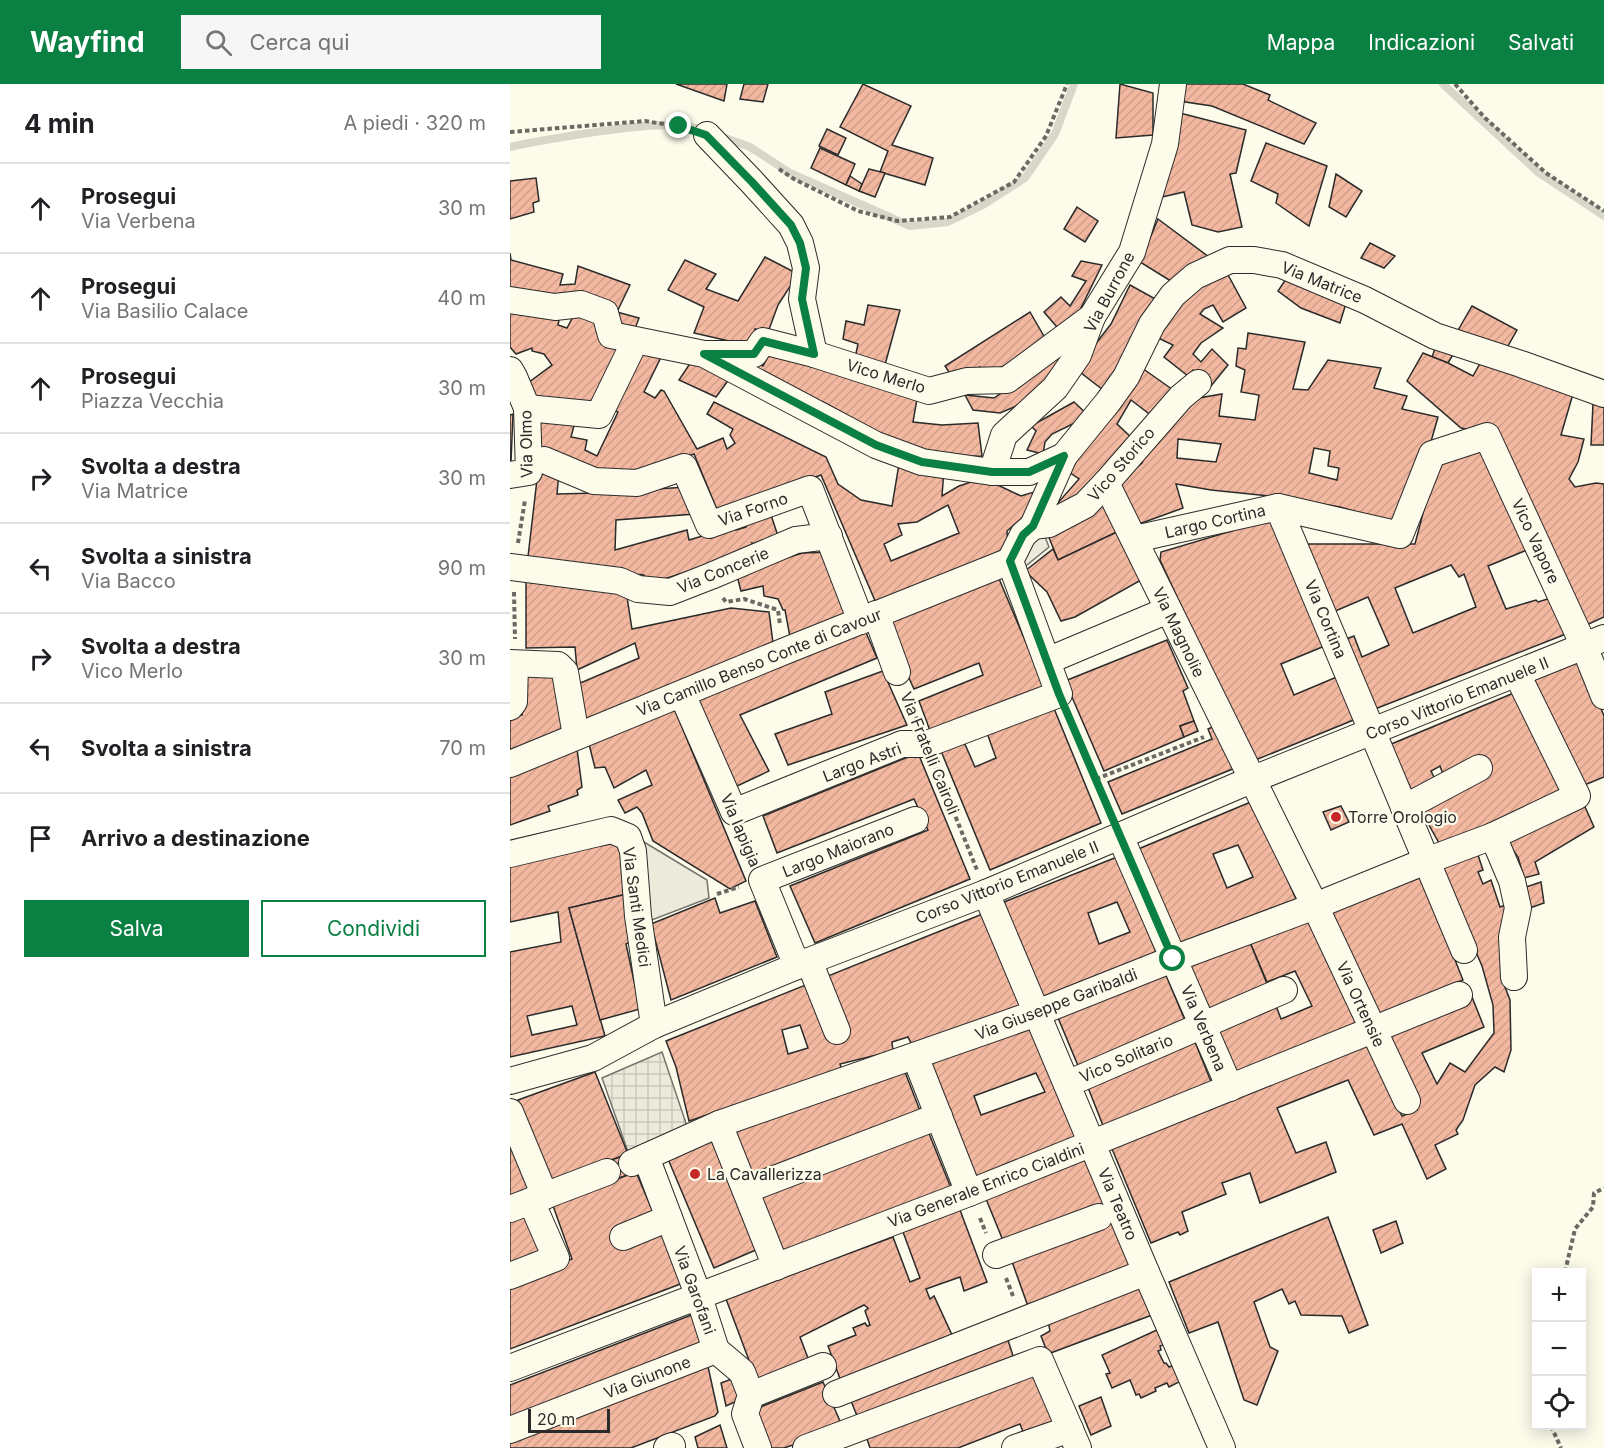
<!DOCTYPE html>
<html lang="it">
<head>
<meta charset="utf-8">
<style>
  body { margin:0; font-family:Inter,sans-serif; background:#f6f6f6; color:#202124 }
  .controls { position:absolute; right:18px; bottom:18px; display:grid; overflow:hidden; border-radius:0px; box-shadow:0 3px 15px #0003 }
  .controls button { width:54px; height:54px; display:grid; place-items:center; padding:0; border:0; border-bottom:2px solid #e0e0e0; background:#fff; color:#202124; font:30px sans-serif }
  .scale { position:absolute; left:18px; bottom:15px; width:82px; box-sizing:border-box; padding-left:6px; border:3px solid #2b2b2b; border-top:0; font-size:16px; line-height:21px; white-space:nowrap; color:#2b2b2b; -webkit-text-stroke:4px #fdfbea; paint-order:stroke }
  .stop { position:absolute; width:18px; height:18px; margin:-14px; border:4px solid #0b8043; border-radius:50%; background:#fff }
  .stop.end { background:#0b8043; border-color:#fff; box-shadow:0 2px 6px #0008 }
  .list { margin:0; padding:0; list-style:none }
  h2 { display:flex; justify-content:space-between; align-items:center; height:78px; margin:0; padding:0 24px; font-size:26px }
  h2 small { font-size:20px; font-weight:400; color:#757577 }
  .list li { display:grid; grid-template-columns:39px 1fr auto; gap:18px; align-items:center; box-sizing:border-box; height:90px; padding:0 24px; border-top:2px solid #e0e0e0 }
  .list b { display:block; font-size:22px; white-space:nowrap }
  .list p { margin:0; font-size:20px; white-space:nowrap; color:#757577 }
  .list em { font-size:20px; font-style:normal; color:#757577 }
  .actions { display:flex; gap:12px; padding:18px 24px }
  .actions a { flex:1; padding:14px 0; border:2px solid #0b8043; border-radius:0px; text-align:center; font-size:21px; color:#0b8043 }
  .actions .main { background:#0b8043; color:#fff }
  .icon { flex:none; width:33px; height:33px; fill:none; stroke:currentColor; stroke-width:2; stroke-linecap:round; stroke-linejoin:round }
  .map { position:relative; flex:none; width:1094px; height:1364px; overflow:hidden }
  header { display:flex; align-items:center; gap:36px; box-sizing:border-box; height:84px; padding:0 30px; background:#0b8043; color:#fff }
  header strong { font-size:28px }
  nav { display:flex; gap:33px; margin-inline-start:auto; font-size:21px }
  .search { width:420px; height:54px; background:#f6f6f6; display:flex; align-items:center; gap:15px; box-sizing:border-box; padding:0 21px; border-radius:0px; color:#757577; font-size:22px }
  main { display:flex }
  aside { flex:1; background:#fff }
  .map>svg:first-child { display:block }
  .parking { fill:#eceadb; stroke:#74746e; stroke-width:1.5 }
  .plaza { fill:url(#plaza-grid); stroke:#74746e; stroke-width:1.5 }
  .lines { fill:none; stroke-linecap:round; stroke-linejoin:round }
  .stream { stroke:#d8d7c9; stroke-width:8 }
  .building { fill:url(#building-hatch); stroke:#2b2b2b; stroke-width:1.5; fill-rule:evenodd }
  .street-casing { stroke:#2b2b2b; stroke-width:28 }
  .path { stroke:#6a6964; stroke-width:4; stroke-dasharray:4.5 3; stroke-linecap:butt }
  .street { stroke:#fdfbea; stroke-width:26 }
  .route { stroke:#0b8043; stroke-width:8 }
  .poi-dot { fill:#c62828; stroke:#fdfbea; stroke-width:2 }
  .labels { text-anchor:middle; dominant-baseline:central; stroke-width:4.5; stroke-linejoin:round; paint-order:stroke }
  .street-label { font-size:16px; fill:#2b2b2b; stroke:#fdfbea }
  .poi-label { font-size:16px; fill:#2b2b2b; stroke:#fdfbea; text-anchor:start }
</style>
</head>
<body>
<header>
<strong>Wayfind</strong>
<div class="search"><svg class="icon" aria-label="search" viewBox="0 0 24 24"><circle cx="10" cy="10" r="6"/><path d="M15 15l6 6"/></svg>Cerca qui</div>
<nav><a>Mappa</a><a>Indicazioni</a><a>Salvati</a></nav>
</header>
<main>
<aside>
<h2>4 min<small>A piedi · 320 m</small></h2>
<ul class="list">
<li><svg class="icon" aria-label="ahead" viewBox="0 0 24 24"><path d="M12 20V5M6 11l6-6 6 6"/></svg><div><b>Prosegui</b><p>Via Verbena</p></div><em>30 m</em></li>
<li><svg class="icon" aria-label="ahead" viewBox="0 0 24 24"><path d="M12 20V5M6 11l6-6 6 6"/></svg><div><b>Prosegui</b><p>Via Basilio Calace</p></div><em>40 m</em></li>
<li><svg class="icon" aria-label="ahead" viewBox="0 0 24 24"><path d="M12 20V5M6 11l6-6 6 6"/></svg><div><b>Prosegui</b><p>Piazza Vecchia</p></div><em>30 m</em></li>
<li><svg class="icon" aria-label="right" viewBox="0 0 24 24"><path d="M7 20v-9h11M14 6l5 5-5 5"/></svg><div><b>Svolta a destra</b><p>Via Matrice</p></div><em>30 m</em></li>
<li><svg class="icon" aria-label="left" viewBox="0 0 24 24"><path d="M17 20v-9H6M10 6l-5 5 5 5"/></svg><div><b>Svolta a sinistra</b><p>Via Bacco</p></div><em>90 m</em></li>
<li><svg class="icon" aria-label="right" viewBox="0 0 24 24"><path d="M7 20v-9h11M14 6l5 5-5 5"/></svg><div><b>Svolta a destra</b><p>Vico Merlo</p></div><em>30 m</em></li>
<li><svg class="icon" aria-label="left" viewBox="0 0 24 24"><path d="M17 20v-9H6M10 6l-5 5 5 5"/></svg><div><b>Svolta a sinistra</b></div><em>70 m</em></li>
<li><svg class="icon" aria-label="arrive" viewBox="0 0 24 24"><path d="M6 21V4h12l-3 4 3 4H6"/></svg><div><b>Arrivo a destinazione</b></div></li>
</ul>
<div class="actions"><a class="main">Salva</a><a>Condividi</a></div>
</aside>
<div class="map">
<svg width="1094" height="1364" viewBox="0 0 1094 1364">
  <defs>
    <pattern id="plaza-grid" width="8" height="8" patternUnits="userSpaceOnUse" patternTransform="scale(1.5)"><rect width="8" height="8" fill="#eceadb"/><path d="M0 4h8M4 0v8" fill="none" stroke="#cbc9bc"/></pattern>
    <pattern id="building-hatch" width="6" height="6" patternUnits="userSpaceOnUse" patternTransform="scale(1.5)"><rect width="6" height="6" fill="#f2b8a0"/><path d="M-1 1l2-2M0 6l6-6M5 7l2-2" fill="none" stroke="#d09e8a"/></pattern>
  </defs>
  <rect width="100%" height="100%" fill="#fdfbea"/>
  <g class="parking">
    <polygon points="532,445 539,463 512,485 507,453"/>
    <polygon points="124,752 197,796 199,814 134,839"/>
  </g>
  <polygon class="plaza" points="152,968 181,1054 122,1079 92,994"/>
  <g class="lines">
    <g class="stream">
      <polyline points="933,0 1029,89 1094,132"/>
      <polyline points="210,52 240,63 280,89 400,142 438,138 473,121 515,94 545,50 564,0"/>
      <path d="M0,63C26,57 52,53 79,49C116,44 158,36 195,46"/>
    </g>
  </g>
  <g class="building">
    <polygon points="166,0 217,0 214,17"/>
    <polygon points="234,0 258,0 253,18 230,15"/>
    <polygon points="353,0 401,22 382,61 423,74 415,101 370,88 378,67 330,43"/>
    <polygon points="610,0 643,9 643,51 606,54"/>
    <polygon points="672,0 733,0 760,11 758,16 806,39 794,60 702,22 669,17"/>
    <polygon points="666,28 736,46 726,89 720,90 732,143 708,148 682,141 674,108 652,113"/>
    <polygon points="317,45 336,54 328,71 309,62"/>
    <polygon points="756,59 817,82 799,142 766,119 768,110 741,97"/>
    <polygon points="310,64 345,80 336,101 301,84"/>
    <polygon points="359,85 375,89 365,113 349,107"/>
    <polygon points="826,90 852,107 836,133 819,123"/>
    <polygon points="340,92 352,100 349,107 336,101"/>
    <polygon points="26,94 29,117 23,119 24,128 0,135 0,97"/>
    <polygon points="567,123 588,137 575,158 554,145"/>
    <polygon points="648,135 699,173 664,199 630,178"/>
    <polygon points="860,159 885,172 874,184 851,174"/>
    <polygon points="0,169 1,176 53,190 50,201 65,200 68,182 120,201 107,228 129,234 121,255 108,242 0,206"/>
    <polygon points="255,173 288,190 268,221 258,248 245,245 241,262 184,249 194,223 158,206 175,176 206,190 196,205 228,217"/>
    <polygon points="571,177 592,181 567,232 553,250 534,228 551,213 560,222 576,197 562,192"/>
    <polygon points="717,189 736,224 713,238 703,221 694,225 690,230 713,244 691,259 683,270 691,278 702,265 718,281 701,302 683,286 678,292 654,273 663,261 646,253 681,208"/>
    <polygon points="778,192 837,216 830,239 791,224 768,207"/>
    <polygon points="620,201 649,217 597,309 566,285 601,240"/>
    <polygon points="0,221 50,231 48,241 57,244 67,225 88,227 89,254 110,269 79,325 27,319 18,299 42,281 34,270 22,267 22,264 6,270 0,263"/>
    <polygon points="358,221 390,226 373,288 344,279 348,260 333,255 336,237 354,241"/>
    <polygon points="962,222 1007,246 995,267 947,248"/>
    <polygon points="520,228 539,261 475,291 470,283 443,294 435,282"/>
    <path d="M738,249L795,258L783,305L798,306L818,276L871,284L864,304L897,312L892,325L928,333L914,382L890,441L830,423L770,413L701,406L666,400L673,424L629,440L609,398L632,379L638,362L677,316L712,310L709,332L745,336L749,311L731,308L735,286L726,282L728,264L736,265ZM668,355L711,360L706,378L667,374ZM804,364L820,367L818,382L829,384L827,396L799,389Z"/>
    <polygon points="926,262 944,269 938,279 922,273"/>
    <path d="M129,264L154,267L134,308L145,314L151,306L154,307L187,365L213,354L217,365L225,359L220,351L223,345L197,330L204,318L316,373L328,400L351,416L382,422L389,380L434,386L432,412L449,402L473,394L511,412L524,408L532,417L497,447L498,464L366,519L311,391L208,428L184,370L126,389L59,382L27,367L30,338H65L61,353L77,356L75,366L87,372L108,328L102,325ZM438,421L449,449L381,477L374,460L392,451L388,440L407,438Z"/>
    <polygon points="262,265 408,309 403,338 432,341 468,339 472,372 429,373 394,363 315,319 235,288 242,277 253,282"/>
    <polygon points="554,265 560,274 530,312 490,329 463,326 455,311 484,314"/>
    <polygon points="913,269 938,279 963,292 973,274 1063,310 1051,351 1074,355 1068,378 1059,395 1065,403 1086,399 1094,400 1094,533 1070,544 972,349 951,344 897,297"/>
    <polygon points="183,275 220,294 206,313 169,296"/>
    <polygon points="632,284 666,308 642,332 621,316 607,340 623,355 590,390 545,433 539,429 569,395 559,388 567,370"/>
    <polygon points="564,318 579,332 542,350 535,358 533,370 517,366 526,347 521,342"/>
    <polygon points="1083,320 1094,323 1094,361 1081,361"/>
    <polygon points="3,330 1,378 0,378 0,331"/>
    <path d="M969,357L1017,466L978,482L996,525L1026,516L1028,518L1041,514L1056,550L865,625L836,555L844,552L852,573L879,561L858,513L823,528L796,460H905L927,375ZM941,481L949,493L954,490L966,523L903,549L885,504Z"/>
    <polygon points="28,387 49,388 47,410 88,409 176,403 185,430 106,436 105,466 177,446 179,456 219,444 226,446 236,443 240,436 260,428 269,455 249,462 242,459 243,461 228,471 139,500 134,491 17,481"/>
    <polygon points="596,413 611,446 548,476 536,446"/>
    <polygon points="762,435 817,561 771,580 784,611 829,592 846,635 743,677 650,476 651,468"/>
    <polygon points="611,446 633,495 565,533 551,537 537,508 515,487 543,465 548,476"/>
    <polygon points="322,468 340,528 280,553 275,526 273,526 268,515 254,512 253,502 231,507 226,488 293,469"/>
    <polygon points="487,490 536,606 422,652 409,617 473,591 469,579 404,605 373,537"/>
    <polygon points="16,498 103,506 117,513 122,545 221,524 259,528 263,559 75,639 68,600 129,574 125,559 67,586 65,563 16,564"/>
    <polygon points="354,544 367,574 230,631 259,687 225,703 186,616"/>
    <polygon points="657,556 678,604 673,607 684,637 670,642 674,653 594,687 555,597"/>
    <polygon points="1072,577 1094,632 1094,693 1067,704 1017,599"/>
    <polygon points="373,587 397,641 278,681 265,650 322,630 315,608"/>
    <polygon points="15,591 52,593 57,646 0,668 0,633 12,631"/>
    <polygon points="1011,606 1059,708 934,768 909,723 934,693 930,682 921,687 926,697 902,707 879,661"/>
    <polygon points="543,622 591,739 480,786 431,667 454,658 465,683 486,674 477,649"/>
    <polygon points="164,624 236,797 220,805 143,757 132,729 127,723 115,729 108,716 142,701 136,686 104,704 95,683 85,684 79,660"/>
    <polygon points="684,637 688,647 674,653 670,642"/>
    <polygon points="705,642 725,684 612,730 598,698 702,655 698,645"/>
    <polygon points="67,665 72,703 67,706 68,711 38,722 40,727 0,741 0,693"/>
    <polygon points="408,669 460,795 305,859 280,802 418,746 404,715 267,769 253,732"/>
    <polygon points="1072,716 1084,743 1025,778 1029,790 1014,794 1008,773 998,759"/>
    <path d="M743,717L786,815L667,860L626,766ZM728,761L743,793L717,804L703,770Z"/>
    <polygon points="831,722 839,738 821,746 813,728"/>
    <path d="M112,758L117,810L59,824L95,952L0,973V868L51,858L48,828L0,838V778ZM62,922L67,941L22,951L17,932Z"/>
    <polygon points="968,771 973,786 968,788 973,800 981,796 990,823 1002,819 995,847 995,903 1000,916 1001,966 994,988 985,983 965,1001 953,1036 946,1046 948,1050 925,1061 936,1085 917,1095 892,1040 864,1051 838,996 767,1024 786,1069 816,1058 826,1088 750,1119 740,1089 712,1099 716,1110 672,1128 678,1147 670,1151 668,1148 641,1159 600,1060 855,957 892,1032 907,1026 873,950 962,913 974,943 912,969 927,1000 940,979 955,988 984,949 983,921 972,882 930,784"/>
    <path d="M607,773L646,868L532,913L494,818ZM607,818L620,848L589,860L578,829Z"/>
    <polygon points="912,793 953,896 863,933 816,829"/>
    <polygon points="1031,798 1034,819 1020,824 1016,803"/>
    <polygon points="117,810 122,857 116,860 130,925 90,936 59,824"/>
    <polygon points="205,814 210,829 245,817 267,873 161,916 141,840"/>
    <path d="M475,829L513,920L402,961L398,953L382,958L383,967L330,980L332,986L179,1037L166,983L156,957ZM290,941L298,964L278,970L272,946Z"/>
    <polygon points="798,834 848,939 720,992 701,946 765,919 771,935 802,922 785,887 757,898 739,856"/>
    <polygon points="739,856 760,907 696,933 674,881"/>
    <polygon points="655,889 677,941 569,984 546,929"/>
    <path d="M520,940L567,1055L466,1094L420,977ZM526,989L535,1008L471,1031L464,1012Z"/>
    <polygon points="683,953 702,1000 594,1044 575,996"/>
    <polygon points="85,988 118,1070 41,1098 8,1016"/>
    <polygon points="395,988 412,1032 240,1094 223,1046"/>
    <polygon points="0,1040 25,1106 0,1115"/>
    <polygon points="418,1047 441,1104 268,1170 248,1109"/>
    <polygon points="202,1056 248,1165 204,1184 158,1075"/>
    <polygon points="576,1068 598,1123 494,1159 474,1110"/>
    <polygon points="118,1070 126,1088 101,1097 93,1079"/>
    <polygon points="126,1088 173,1199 0,1265 0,1198 62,1175 42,1119"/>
    <polygon points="450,1126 477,1198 454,1207 450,1193 416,1205 420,1215 424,1212 442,1251 333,1303 318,1262 346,1251 343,1244 355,1239 357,1242 360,1241 355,1227 358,1224 354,1221 290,1253 301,1282 249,1303 216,1215 383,1153 400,1198 410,1194 393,1148"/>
    <polygon points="16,1128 33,1172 0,1184 0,1134"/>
    <polygon points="818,1133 858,1241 839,1249 832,1232 791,1231 785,1217 779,1220 772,1205 744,1218 760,1263 768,1267 747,1321 734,1316 708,1238 679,1249 659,1198"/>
    <polygon points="602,1134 624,1189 520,1228 500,1172"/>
    <polygon points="886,1137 893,1159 871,1169 863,1146"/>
    <polygon points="629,1203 642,1231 538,1270 531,1252 540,1247 538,1237"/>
    <polygon points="184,1230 195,1257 0,1334 0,1301"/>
    <polygon points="649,1245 656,1260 650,1262 651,1266 648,1267 654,1279 656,1279 659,1283 664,1281 671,1297 659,1303 657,1299 645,1304 646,1307 631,1314 629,1310 626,1311 620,1296 602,1304 596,1290 600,1289 592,1271"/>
    <polygon points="497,1253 505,1278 350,1339 339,1312"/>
    <polygon points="197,1278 208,1328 205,1332 121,1364 0,1364 0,1356"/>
    <polygon points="521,1287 545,1341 515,1353 510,1340 448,1364 360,1364 355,1349"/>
    <polygon points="227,1293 234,1314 216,1322 211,1299"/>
    <polygon points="313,1298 333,1344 274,1364 255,1364 243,1326"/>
    <polygon points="591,1313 601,1342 581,1351 569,1322"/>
    <polygon points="210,1341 217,1364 188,1364 185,1353"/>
  </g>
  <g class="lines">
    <g class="street-casing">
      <g id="street">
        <polyline points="197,51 242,98 281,141 290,159 296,184 292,215 304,270"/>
        <polyline points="0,216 45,223 71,220 95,229 101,251 194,270 366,361 412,378 482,388 519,388 554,372"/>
        <polyline points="196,270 244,270 253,257 304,270 419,307 457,297 497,296 582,233"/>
        <polyline points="0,286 4,293 17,324 19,388 0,391"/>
        <polyline points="17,324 89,331 125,257"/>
        <polyline points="34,376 84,397 127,399 174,383 199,441 300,405 351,537"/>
        <polyline points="482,388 494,351 545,304 568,271 582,233 622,168 655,60 663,0"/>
        <polyline points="596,399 805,822 897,1017"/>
        <polyline points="768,423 954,866"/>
        <polyline points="523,442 539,440 575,421 596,399 671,313 688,299"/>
        <polyline points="625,455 768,423 890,451 922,370 977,352 1074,562 1094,612"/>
        <polyline points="500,477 513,451 523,442 554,372 598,318 616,293 642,240 663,211 685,192 720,176 744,176 772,181 855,216 925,252 1011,280 1094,310"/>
        <polyline points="0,483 110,497 128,505 160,508 201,492 286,456 319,452"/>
        <polyline points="366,530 387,588"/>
        <polyline points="537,577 658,526"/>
        <polyline points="0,579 48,581 55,588 66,652"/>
        <polyline points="172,610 224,728 392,660 417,660 549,610 500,477"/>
        <polyline points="0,623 4,618 5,580"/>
        <polyline points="0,680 275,567 500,477"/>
        <polyline points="894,724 969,684"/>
        <polyline points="610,752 720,1004"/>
        <polyline points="983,752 1002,797 1008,824 1002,853 1004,893"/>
        <polyline points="0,770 101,746 118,753 123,767 128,832 144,941"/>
        <polyline points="476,809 636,1188 712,1364"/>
        <polyline points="299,877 327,947"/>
        <polyline points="287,882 252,796 405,736"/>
        <polyline points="405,972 459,1109"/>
        <polyline points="0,997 83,974 144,941 299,877 476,809 741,696 1094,554"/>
        <polyline points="557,1000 774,906"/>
        <polyline points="0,1028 35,1112"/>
        <polyline points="209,1040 266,1183"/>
        <polyline points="136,1073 189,1213 206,1266 232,1288 241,1311 235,1330 248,1364"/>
        <polyline points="122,1079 209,1040 527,929 663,875 805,822 916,777 983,752 1067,712 1007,590"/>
        <polyline points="236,1106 429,1032"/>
        <polyline points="0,1125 97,1088"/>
        <polyline points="113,1153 159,1134"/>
        <polyline points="486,1171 589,1133"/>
        <polyline points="0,1192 46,1174 21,1117"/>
        <polyline points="0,1284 459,1109 949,911"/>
        <polyline points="326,1310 636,1188"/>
        <polyline points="241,1311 313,1282"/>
        <polyline points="0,1346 206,1266"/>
        <polyline points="157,1364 162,1362"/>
        <polyline points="296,1364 530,1276 568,1364"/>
        <polyline points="505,1364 560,1345"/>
      </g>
    </g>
    <g class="path">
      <polyline points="945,0 974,33 1036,89 1094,127"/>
      <polyline points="0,48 135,37 172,43"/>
      <polyline points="269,85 284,95 348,127 388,137 440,133 504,98 536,52 557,0"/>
      <polyline points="8,459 15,416"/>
      <polyline points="4,508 5,555"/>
      <polyline points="213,514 216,518 234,515 268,526 270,541"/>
      <polyline points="397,612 407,635"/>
      <polyline points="560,634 600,729"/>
      <polyline points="426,684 467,786"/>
      <polyline points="586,695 694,653"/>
      <polyline points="234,752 243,773"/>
      <polyline points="207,810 229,803"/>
      <polyline points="470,1134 476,1149"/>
      <polyline points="1055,1188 1065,1145 1083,1123 1084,1109 1094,1104"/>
      <polyline points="496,1194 503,1212"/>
      <polyline points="1041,1342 1051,1364"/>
    </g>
    <use href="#street" class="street"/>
  </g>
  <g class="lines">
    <polyline class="route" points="169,42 196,51 242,98 281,141 290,159 296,184 292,215 304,270 253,257 244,270 194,270 366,361 412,378 482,388 519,388 554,372 523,442 513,451 500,477 549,610 663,875"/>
  </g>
  <g class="poi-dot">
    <circle cx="826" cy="733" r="6"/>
    <circle cx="185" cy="1090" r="6"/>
  </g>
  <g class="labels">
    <g class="street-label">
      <text transform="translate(812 198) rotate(22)">Via Matrice</text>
      <text transform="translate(599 208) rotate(-62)">Via Burrone</text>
      <text transform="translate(376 292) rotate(17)">Vico Merlo</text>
      <text transform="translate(16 360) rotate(-91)">Via Olmo</text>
      <text transform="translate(611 380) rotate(-49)">Vico Storico</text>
      <text transform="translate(243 425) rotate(-19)">Via Forno</text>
      <text transform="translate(705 437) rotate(-13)">Largo Cortina</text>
      <text transform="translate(1026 457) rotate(65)">Vico Vapore</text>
      <text transform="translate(213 486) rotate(-22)">Via Concerie</text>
      <text transform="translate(816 535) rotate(67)">Via Cortina</text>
      <text transform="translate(669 548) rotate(64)">Via Magnolie</text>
      <text transform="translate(249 578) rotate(-22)">Via Camillo Benso Conte di Cavour</text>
      <text transform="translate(947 614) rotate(-22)">Corso Vittorio Emanuele II</text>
      <text transform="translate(420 669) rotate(68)">Via Fratelli Cairoli</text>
      <text transform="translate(352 678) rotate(-21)">Largo Astri</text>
      <text transform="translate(231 746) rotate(67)">Via Iapigia</text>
      <text transform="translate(328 766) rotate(-22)">Largo Maiorano</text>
      <text transform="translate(497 798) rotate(-22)">Corso Vittorio Emanuele II</text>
      <text transform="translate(127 823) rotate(82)">Via Santi Medici</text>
      <text transform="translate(546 920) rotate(-21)">Via Giuseppe Garibaldi</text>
      <text transform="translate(851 920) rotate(65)">Via Ortensie</text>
      <text transform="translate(694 944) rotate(67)">Via Verbena</text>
      <text transform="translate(616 974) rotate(-23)">Vico Solitario</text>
      <text transform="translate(476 1101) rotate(-21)">Via Generale Enrico Cialdini</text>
      <text transform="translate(608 1120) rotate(67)">Via Teatro</text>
      <text transform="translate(185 1206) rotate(70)">Via Garofani</text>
      <text transform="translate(137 1293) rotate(-21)">Via Giunone</text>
    </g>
    <g class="poi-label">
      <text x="838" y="733">Torre Orologio</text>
      <text x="197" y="1090">La Cavallerizza</text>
    </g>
  </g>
</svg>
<div class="controls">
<button>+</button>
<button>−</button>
<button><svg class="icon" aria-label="locate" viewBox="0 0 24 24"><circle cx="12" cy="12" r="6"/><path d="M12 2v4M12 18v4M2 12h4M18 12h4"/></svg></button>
</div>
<div class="scale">20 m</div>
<div class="stop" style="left:663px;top:875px"></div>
<div class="stop end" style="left:169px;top:42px"></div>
</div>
</main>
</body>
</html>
